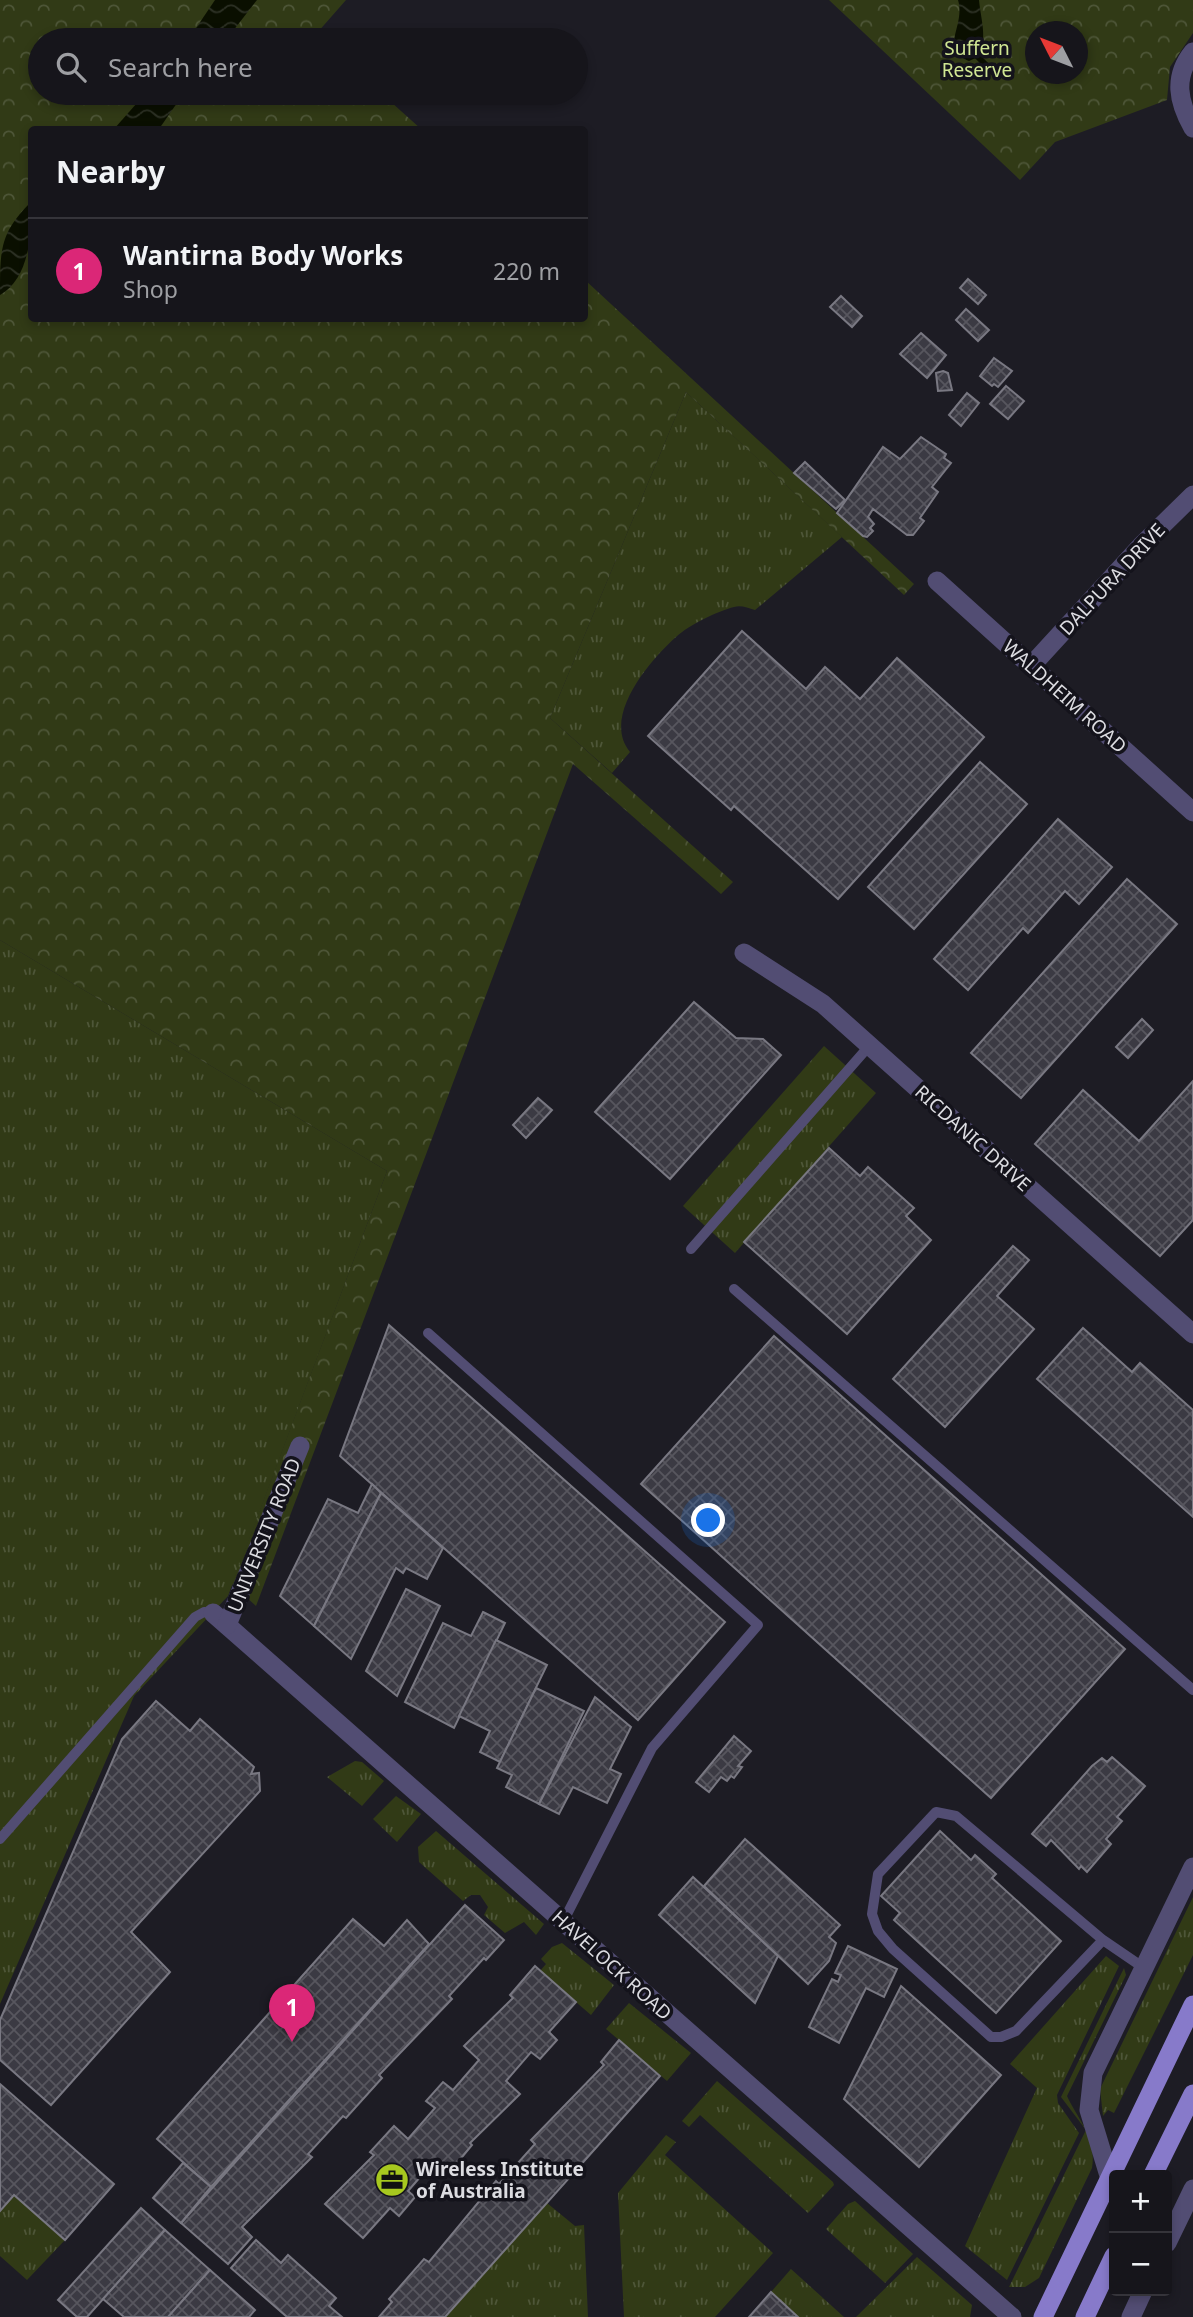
<!DOCTYPE html>
<html lang="en">
<head>
<meta charset="utf-8">
<style>
  body { margin:0; font-family:"Noto Sans",sans-serif; background:#232228; color:#f1f3f6 }
  .controls { position:absolute; right:21px; bottom:21px; display:grid; overflow:hidden; border-radius:7px; box-shadow:0 4px 10px #0003 }
  .controls button { width:63px; height:63px; display:grid; place-items:center; padding:0; border:0; border-bottom:2px solid #35343a; background:#16151b; color:#f1f3f6; font:35px sans-serif }
  .compass { position:absolute; left:1025px; top:21px; width:63px; height:63px; border-radius:50%; background:#16151b; box-shadow:0 4px 10px #0003; rotate:312deg }
  .you { position:absolute; left:709px; top:1521px; width:24px; height:24px; margin:-18px; border:5px solid #fff; border-radius:50%; background:#1a73e8; box-shadow:0 0 0 10px #1a73e833 }
  .badge { display:grid; place-items:center; width:46px; height:46px; border-radius:50%; background:#db2777; color:#fff; font-size:23px; font-weight:700 }
  .pin { position:absolute; translate:-50% -58px; filter:drop-shadow(0 2px 4px #0008) }
  .pin::after { content:''; position:absolute; top:37px; width:24px; height:21px; background:inherit; clip-path:polygon(0 0,100% 0,50% 100%) }
  .list { margin:0; padding:0; list-style:none }
  h2 { display:flex; justify-content:space-between; align-items:center; height:91px; margin:0; padding:0 28px; font-size:30px }
  h2 small { font-size:23px; font-weight:400; color:#9e9fa3 }
  .list li { display:grid; grid-template-columns:46px 1fr auto; gap:21px; align-items:center; box-sizing:border-box; height:105px; padding:0 28px; border-top:2px solid #35343a }
  .list b { display:block; font-size:26px; white-space:nowrap }
  .list p { margin:0; font-size:23px; white-space:nowrap; color:#9e9fa3 }
  .list em { font-size:23px; font-style:normal; color:#9e9fa3 }
  .icon { flex:none; width:38px; height:38px; fill:none; stroke:currentColor; stroke-width:2; stroke-linecap:round; stroke-linejoin:round }
  .map { position:relative; flex:none; width:1193px; height:2317px; overflow:hidden }
  .search { position:absolute; background:#16151b; box-shadow:0 4px 10px #0003; left:28px; top:28px; width:560px; height:77px; display:flex; align-items:center; gap:18px; box-sizing:border-box; padding:0 24px; border-radius:38px; color:#9e9fa3; font-size:26px }
  .panel { position:absolute; background:#16151b; box-shadow:0 4px 10px #0003; left:28px; top:126px; width:560px; height:196px; border-radius:7px }
  .map>svg:first-child { display:block }
  .grass { fill:url(#grass-tufts) }
  .park { fill:url(#park-crowns); fill-rule:evenodd }
  .water { fill:url(#water-waves) }
  .lines { fill:none; stroke-linecap:round; stroke-linejoin:round }
  .stream { stroke:#0a0f00; stroke-width:6 }
  .building { fill:url(#building-cross-hatch); stroke:#797882; stroke-width:2 }
  .service { stroke:#524d73; stroke-width:10 }
  .minor { stroke:#524d73; stroke-width:19 }
  .primary { stroke:#877aca; stroke-width:19 }
  .labels { text-anchor:middle; dominant-baseline:central; stroke-width:7; stroke-linejoin:round; paint-order:stroke }
  .park-label { font-size:19px; fill:#d0e693; stroke:#14131b }
  .street-label { font-size:19px; fill:#dcdce1; stroke:#14131b }
  .poi-label { font-size:19px; font-weight:bold; fill:#dcdce1; stroke:#14131b; text-anchor:start }
</style>
</head>
<body>
<div class="map">
<svg width="1193" height="2317" viewBox="0 0 1193 2317">
  <defs>
    <pattern id="grass-tufts" width="24" height="20" patternUnits="userSpaceOnUse" patternTransform="scale(1.75)"><rect width="24" height="20" fill="#313a16"/><path d="M3 7l-1-3M5 7V3M7 7l1-3M15 17l-1-3M17 17v-4M19 17l1-3" fill="none" stroke="#4e5638"/></pattern>
    <pattern id="park-crowns" width="20" height="18" patternUnits="userSpaceOnUse" patternTransform="scale(1.75)"><rect width="20" height="18" fill="#313a16"/><path d="M2 6a3 3 0 1 1 6 0M12 15a3 3 0 1 1 6 0" fill="none" stroke="#4e5638"/></pattern>
    <pattern id="water-waves" width="16" height="10" patternUnits="userSpaceOnUse" patternTransform="scale(1.75)"><rect width="16" height="10" fill="#0a0f00"/><path d="M0 5q4-4 8 0t8 0" fill="none" stroke="#2d3125"/></pattern>
    <pattern id="building-cross-hatch" width="8" height="8" patternUnits="userSpaceOnUse" patternTransform="scale(1.75)"><rect width="8" height="8" fill="#3b3a43"/><path d="M0 0l8 8M0 8l8-8" fill="none" stroke="#57565e"/></pattern>
  </defs>
  <rect width="100%" height="100%" fill="#1d1c24"/>
  <g class="grass">
    <path d="M686,392L842,537L755,610C748,608 741,605 734,607C718,611 689,625 676,637C650,660 601,717 630,752L612,773L550,718Z"/>
    <polygon points="0,940 387,1171 228,1596 134,1696 0,2004"/>
    <polygon points="824,1046 876,1093 735,1253 683,1206"/>
    <polygon points="355,1761 362,1762 384,1781 362,1806 327,1777"/>
    <polygon points="396,1796 421,1814 397,1842 373,1819"/>
    <polygon points="436,1831 544,1924 536,1935 524,1922 505,1933 484,1915 488,1907 480,1895 471,1895 463,1901 419,1862 418,1847"/>
    <polygon points="1193,1897 1193,1955 1114,2113 1108,2110 1103,2116 1100,2089"/>
    <polygon points="562,1943 614,1985 591,2015 540,1971 546,1964 541,1959 552,1947"/>
    <polygon points="1106,1956 1119,1966 1057,2095 1058,2103 1079,2133 1007,2280 965,2246 1037,2088 1010,2064"/>
    <path d="M1124,1968L1126,1975L1067,2096C1078,2120 1097,2137 1092,2168L1039,2278L1025,2287H1009L1086,2130L1061,2097Z"/>
    <polygon points="629,2003 691,2053 667,2081 606,2029"/>
    <polygon points="717,2081 833,2182 834,2185 808,2213 700,2115 689,2127 682,2121"/>
    <polygon points="666,2135 676,2142 665,2155 773,2253 715,2317 624,2317 618,2193"/>
    <polygon points="14,2195 65,2240 27,2280 0,2256 0,2211"/>
    <polygon points="855,2201 913,2254 885,2283 826,2229 848,2204"/>
    <polygon points="547,2203 575,2226 584,2225 588,2317 445,2317"/>
    <polygon points="917,2257 972,2305 970,2317 856,2317"/>
    <polygon points="791,2269 844,2317 798,2317 771,2292"/>
  </g>
  <g class="park">
    <polygon points="0,0 346,0 317,33 324,40 40,40 40,93 381,93 421,129 32,130 32,318 584,318 585,280 914,584 904,595 686,392 550,718 733,882 721,894 573,764 256,1606 232,1584 387,1171 0,940"/>
    <path d="M829,0H1193V33L1170,67L1167,100L1055,142L1020,180ZM1036,32H1078V74H1036Z"/>
  </g>
  <g class="water">
    <polygon points="215,0 257,0 226,40 188,40"/>
    <path d="M958,0H979C981,21 988,38 978,57L969,61C938,50 966,26 958,0Z"/>
    <polygon points="152,93 184,93 159,129 114,129 137,103"/>
    <path d="M31,202C32,232 30,278 0,295C0,248 0,233 31,202Z"/>
  </g>
  <g class="lines">
    <polyline class="stream" points="978,57 998,77"/>
  </g>
  <g class="building">
    <polygon points="968,279 986,295 978,304 960,288"/>
    <polygon points="841,296 862,316 852,327 830,307"/>
    <polygon points="966,309 989,330 978,341 956,320"/>
    <polygon points="921,333 946,355 927,378 900,354"/>
    <polygon points="994,358 1012,371 998,387 994,384 992,386 980,376"/>
    <polygon points="943,371 948,373 952,390 938,391 936,373"/>
    <polygon points="1006,386 1024,401 1008,419 990,404"/>
    <polygon points="967,393 979,403 961,426 949,415"/>
    <polygon points="921,437 946,454 944,458 951,463 932,487 938,492 920,518 924,521 913,535 907,535 873,509 868,517 874,524 870,528 873,531 867,537 863,536 837,513 883,447 900,459"/>
    <polygon points="805,462 845,500 836,509 794,473"/>
    <polygon points="742,631 806,689 825,667 860,699 897,658 984,737 838,899 734,806 731,810 648,736"/>
    <polygon points="980,762 1027,804 914,929 868,887"/>
    <polygon points="1058,819 1112,867 1079,904 1065,891 1028,933 1023,928 968,990 934,959"/>
    <polygon points="1127,879 1177,924 1021,1098 971,1053"/>
    <polygon points="694,1002 736,1038 763,1039 781,1055 670,1179 595,1112"/>
    <polygon points="1142,1019 1153,1030 1128,1058 1116,1047"/>
    <polygon points="1193,1081 1193,1220 1160,1256 1035,1144 1083,1090 1139,1141"/>
    <polygon points="538,1098 552,1110 526,1138 513,1125"/>
    <polygon points="829,1148 860,1176 868,1167 914,1208 906,1216 931,1240 847,1334 744,1242"/>
    <polygon points="1013,1246 1029,1260 997,1296 1034,1329 945,1427 893,1379"/>
    <polygon points="389,1325 725,1622 638,1720 340,1456"/>
    <polygon points="1083,1328 1132,1372 1140,1363 1193,1410 1193,1517 1037,1379"/>
    <polygon points="774,1336 1125,1649 991,1798 641,1484"/>
    <polygon points="372,1484 381,1493 314,1626 280,1596 328,1499 358,1513"/>
    <polygon points="381,1493 443,1548 427,1579 406,1568 403,1573 396,1568 351,1659 314,1626"/>
    <polygon points="406,1589 440,1606 397,1696 366,1671"/>
    <polygon points="483,1612 505,1623 454,1728 405,1702 443,1623 471,1636"/>
    <polygon points="496,1640 547,1665 500,1762 480,1752 490,1731 459,1716"/>
    <polygon points="536,1688 584,1711 539,1804 506,1787 512,1775 497,1768"/>
    <polygon points="595,1697 631,1727 610,1769 621,1774 607,1803 573,1787 559,1814 539,1804"/>
    <polygon points="156,1701 190,1731 200,1719 254,1767 251,1774 259,1773 260,1791 131,1932 170,1972 51,2105 0,2060 0,2020 122,1739"/>
    <polygon points="734,1736 751,1751 738,1766 742,1767 734,1778 731,1776 727,1781 721,1777 709,1792 696,1782"/>
    <polygon points="1112,1757 1145,1786 1117,1817 1122,1821 1106,1839 1111,1844 1087,1872 1081,1866 1079,1869 1051,1840 1046,1846 1032,1834 1092,1766 1102,1758 1107,1762"/>
    <polygon points="940,1831 971,1860 975,1855 996,1874 992,1878 1061,1941 996,2013 894,1920 900,1913 881,1896"/>
    <polygon points="745,1839 840,1925 829,1937 836,1943 829,1961 808,1984 704,1886"/>
    <polygon points="693,1877 778,1956 755,2003 659,1915"/>
    <polygon points="465,1905 504,1940 486,1960 484,1958 449,1996 452,1999 379,2075 382,2078 346,2118 343,2116 308,2154 312,2157 242,2227 252,2237 228,2264 181,2223"/>
    <polygon points="353,1919 384,1946 407,1920 429,1944 211,2187 157,2139"/>
    <polygon points="848,1946 897,1969 884,1997 866,1988 839,2043 809,2027 832,1979 838,1982 841,1975 835,1973"/>
    <polygon points="535,1966 576,2002 549,2032 557,2040 540,2059 531,2052 506,2081 520,2094 470,2143 472,2145 448,2174 434,2161 408,2191 415,2197 399,2216 390,2208 363,2238 325,2204 374,2155 370,2152 394,2126 408,2139 435,2108 426,2101 443,2082 453,2090 479,2060 464,2046 513,1998 510,1995"/>
    <polygon points="901,1986 1001,2075 919,2167 844,2099"/>
    <polygon points="619,2040 660,2076 445,2317 379,2317 392,2302 389,2299 424,2259 429,2262 496,2181 499,2184 535,2144 531,2140 604,2065 601,2062"/>
    <polygon points="0,2084 114,2184 65,2240 14,2195 0,2211"/>
    <polygon points="183,2163 211,2187 181,2223 153,2198"/>
    <polygon points="141,2208 165,2230 87,2317 77,2317 58,2300"/>
    <polygon points="165,2230 210,2270 168,2317 124,2317 103,2299"/>
    <polygon points="256,2240 281,2263 288,2255 336,2298 329,2306 342,2317 287,2317 231,2268"/>
    <polygon points="210,2270 255,2310 249,2317 168,2317"/>
    <polygon points="771,2292 798,2317 749,2317"/>
  </g>
  <g class="lines">
    <g class="service">
      <polyline points="691,1249 870,1045"/>
      <polyline points="734,1289 1193,1690"/>
      <polyline points="428,1333 758,1625 652,1748 563,1922"/>
      <polyline points="0,1839 195,1617 204,1612 213,1613"/>
      <polyline points="1103,1940 1016,2031 1001,2037 991,2037 893,1949 878,1931 872,1914 878,1874 936,1812 956,1816 1103,1940 1144,1968"/>
    </g>
    <g class="minor">
      <path d="M1193,52C1173,77 1178,102 1193,128"/>
      <polyline points="937,581 1193,812"/>
      <polyline points="1032,665 1142,545 1193,495"/>
      <polyline points="744,953 823,1004 1193,1334"/>
      <polyline points="213,1613 1012,2317"/>
      <polyline points="227,1625 300,1446"/>
      <polyline points="1110,2179 1089,2110 1093,2073 1193,1867"/>
      <polyline points="1167,2243 1193,2189"/>
      <polyline points="1131,2317 1143,2291"/>
    </g>
    <g class="primary">
      <polyline points="1153,2175 1193,2094"/>
      <polyline points="1043,2317 1193,2005"/>
      <polyline points="1085,2317 1114,2256"/>
    </g>
  </g>
  <defs>
    <g id="office-disc" transform="scale(1.75)"><circle r="9.5" fill="#a7c81f" stroke="#14131b"/><path d="M-6-3h4V-5.5h4V-3h4V5H-6ZM-1-4.5V-3h2v-1.5ZM-6 0V1H6V0Z" fill="#111"/></g>
  </defs>
  <g fill-rule="evenodd">
    <use href="#office-disc" x="392" y="2180"/>
  </g>
  <g class="labels">
    <g class="park-label">
      <text x="977" y="48">Suffern<tspan x="977" dy="22">Reserve</tspan></text>
    </g>
    <g class="street-label">
      <text transform="translate(1112 579) rotate(-47)">DALPURA DRIVE</text>
      <text transform="translate(1065 696) rotate(42)">WALDHEIM ROAD</text>
      <text transform="translate(973 1138) rotate(42)">RICDANIC DRIVE</text>
      <text transform="translate(264 1535) rotate(-68)">UNIVERSITY ROAD</text>
      <text transform="translate(612 1965) rotate(42)">HAVELOCK ROAD</text>
    </g>
    <g class="poi-label">
      <text x="416" y="2169">Wireless Institute<tspan x="416" dy="22">of Australia</tspan></text>
    </g>
  </g>
</svg>
<div class="controls">
<button>+</button>
<button>−</button>
</div>
<svg class="compass" viewBox="-18 -18 36 36"><path d="M0-13l5 13h-10z" fill="#e53935"/><path d="M0 13l5-13h-10z" fill="#9e9fa3"/></svg>
<div class="you"></div>
<div class="pin badge" style="left:292px;top:2042px">1</div>
<div class="search"><svg class="icon" aria-label="search" viewBox="0 0 24 24"><circle cx="10" cy="10" r="6"/><path d="M15 15l6 6"/></svg>Search here</div>
<section class="panel">
<h2>Nearby<small></small></h2>
<ul class="list">
<li><span class="badge">1</span><div><b>Wantirna Body Works</b><p>Shop</p></div><em>220 m</em></li>
</ul>
</section>
</div>
</body>
</html>
